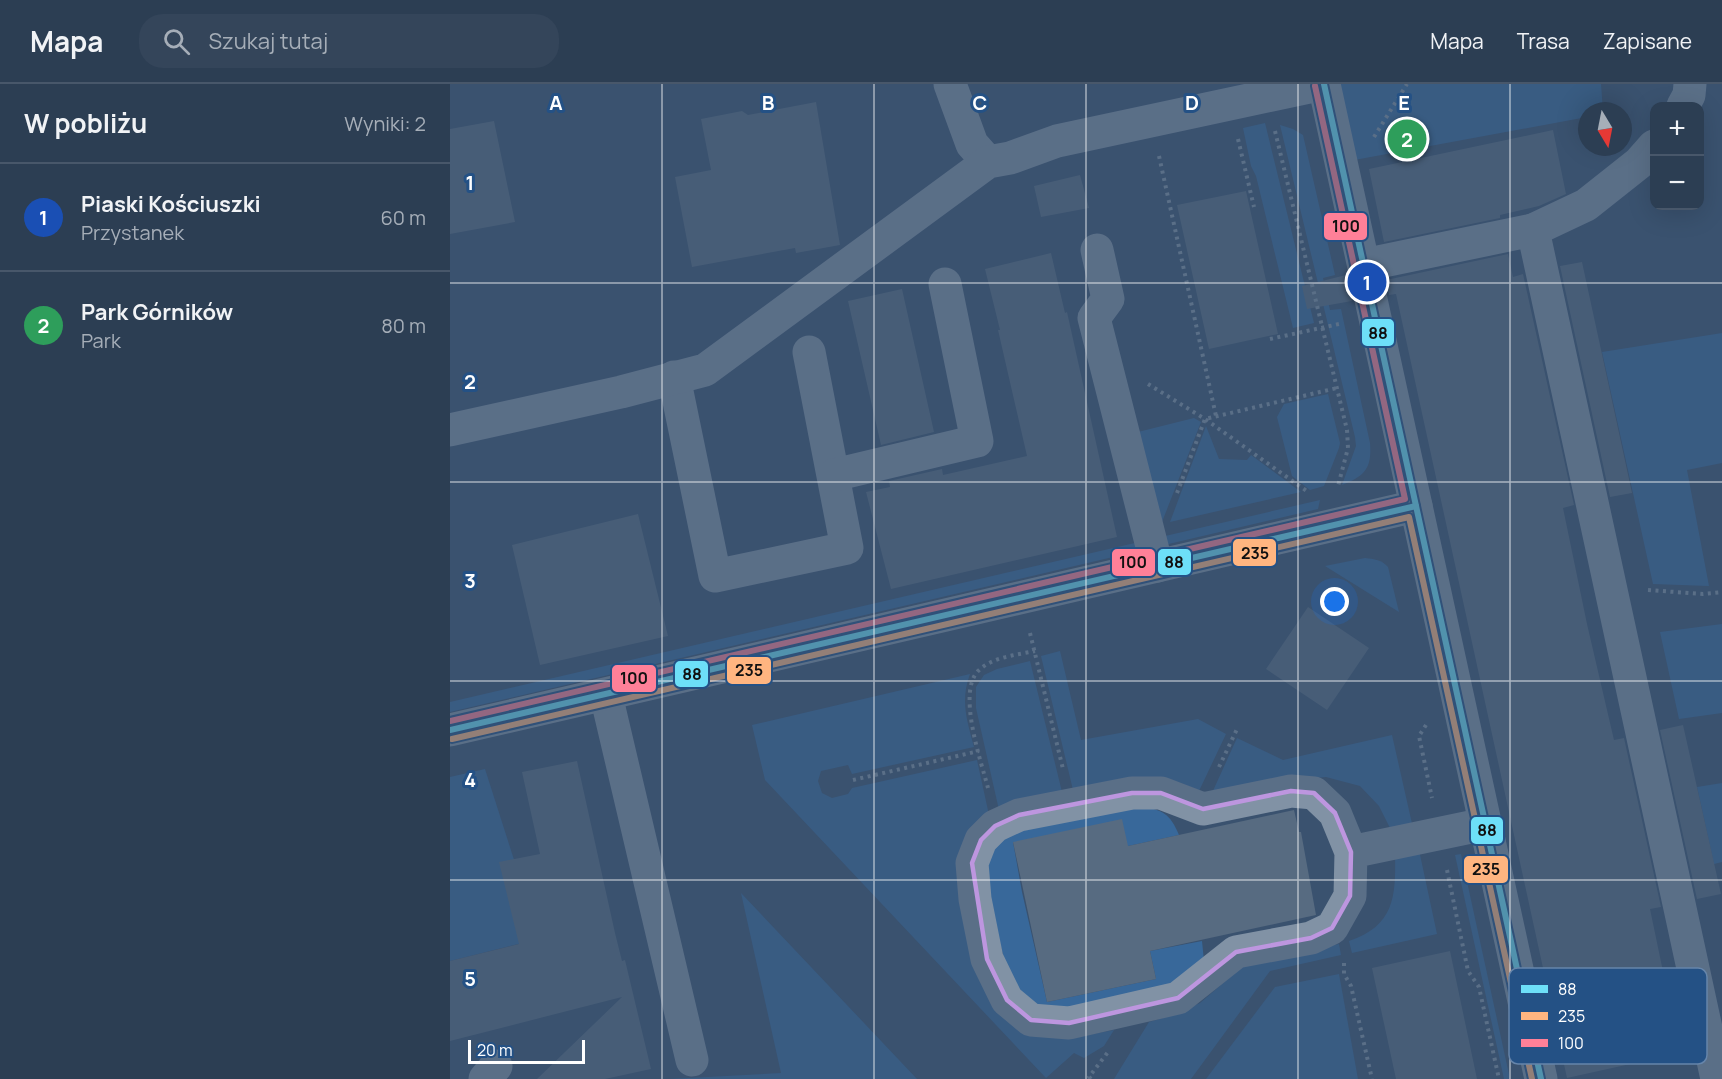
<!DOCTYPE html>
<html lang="pl">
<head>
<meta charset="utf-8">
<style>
  body { margin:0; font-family:Manrope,sans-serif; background:#34455a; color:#f1f3f6 }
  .controls { position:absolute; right:18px; top:18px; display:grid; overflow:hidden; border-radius:12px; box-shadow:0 6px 24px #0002 }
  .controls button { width:54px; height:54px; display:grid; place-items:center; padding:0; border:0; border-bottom:2px solid #48576a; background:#2c3e53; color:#f1f3f6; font:30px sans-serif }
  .compass { position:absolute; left:1128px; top:18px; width:54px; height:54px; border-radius:50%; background:#2c3e53; box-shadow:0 6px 24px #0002; rotate:170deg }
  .scale { position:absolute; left:18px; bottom:15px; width:117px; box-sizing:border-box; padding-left:6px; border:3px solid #fff; border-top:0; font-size:16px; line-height:21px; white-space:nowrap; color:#fff; -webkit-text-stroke:4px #245185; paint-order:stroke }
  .you { position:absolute; left:885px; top:518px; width:21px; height:21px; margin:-15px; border:4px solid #fff; border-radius:50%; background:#1a73e8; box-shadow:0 0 0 9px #1a73e833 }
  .badge { display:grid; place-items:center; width:39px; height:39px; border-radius:50%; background:#ea580c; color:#fff; font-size:20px; font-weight:700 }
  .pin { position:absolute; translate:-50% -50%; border:3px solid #fff; box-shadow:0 2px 6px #0006 }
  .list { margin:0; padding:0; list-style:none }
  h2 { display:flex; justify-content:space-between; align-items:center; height:78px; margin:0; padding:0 24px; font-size:26px }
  h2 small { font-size:20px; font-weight:400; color:#a6aeb8 }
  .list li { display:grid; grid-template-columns:39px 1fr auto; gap:18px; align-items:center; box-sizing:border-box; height:108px; padding:0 24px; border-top:2px solid #48576a }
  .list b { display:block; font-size:22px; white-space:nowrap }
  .list p { margin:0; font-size:20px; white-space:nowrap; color:#a6aeb8 }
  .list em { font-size:20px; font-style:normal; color:#a6aeb8 }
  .icon { flex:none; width:33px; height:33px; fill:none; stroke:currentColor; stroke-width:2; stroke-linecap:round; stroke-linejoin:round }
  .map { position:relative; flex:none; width:1272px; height:995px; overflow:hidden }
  header { display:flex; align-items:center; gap:36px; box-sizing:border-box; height:84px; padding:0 30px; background:#2c3e53; border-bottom:2px solid #48576a }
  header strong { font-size:28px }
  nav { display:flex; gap:33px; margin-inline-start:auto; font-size:21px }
  .search { width:420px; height:54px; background:#34455a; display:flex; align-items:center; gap:15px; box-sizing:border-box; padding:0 21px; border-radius:24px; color:#a6aeb8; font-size:22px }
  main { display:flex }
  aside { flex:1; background:#2c3e53 }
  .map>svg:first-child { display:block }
  .green { fill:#38689a }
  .building { fill:#576b81 }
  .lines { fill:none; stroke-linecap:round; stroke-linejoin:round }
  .path { stroke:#8192a5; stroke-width:4; stroke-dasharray:3 4.5; stroke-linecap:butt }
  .minor { stroke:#8192a5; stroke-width:33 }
  .bus-1-casing { stroke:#245185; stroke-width:10 }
  .bus-2-casing { stroke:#245185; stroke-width:10 }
  .bus-3-casing { stroke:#245185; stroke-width:10 }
  .bus-1 { stroke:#6ddff8; stroke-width:6 }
  .bus-2 { stroke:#ffb580; stroke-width:6 }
  .bus-3 { stroke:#ff8098; stroke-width:6 }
  .marked { fill:none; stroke:#bd96df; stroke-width:4.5; stroke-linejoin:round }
  .grid { fill:none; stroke:#fff; stroke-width:1.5; stroke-opacity:0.55 }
  .key { fill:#245185; stroke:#6685aa; stroke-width:1.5 }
  .key-label { font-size:16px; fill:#fff }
  .grid-label { font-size:20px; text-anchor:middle; font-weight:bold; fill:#fff; stroke:#245185; stroke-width:6; stroke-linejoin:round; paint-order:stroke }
  .line-badge { stroke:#245185; stroke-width:2 }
  .pale-badge-label { font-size:16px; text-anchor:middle; font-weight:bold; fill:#111 }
</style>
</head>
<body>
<header>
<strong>Mapa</strong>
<div class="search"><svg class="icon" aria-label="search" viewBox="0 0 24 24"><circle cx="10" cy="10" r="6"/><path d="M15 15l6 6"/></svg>Szukaj tutaj</div>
<nav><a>Mapa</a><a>Trasa</a><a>Zapisane</a></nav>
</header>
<main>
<aside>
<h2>W pobliżu<small>Wyniki: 2</small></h2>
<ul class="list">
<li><span class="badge" style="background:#1a4fb4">1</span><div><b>Piaski Kościuszki</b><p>Przystanek</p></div><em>60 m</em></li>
<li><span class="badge" style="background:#2e9e5b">2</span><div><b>Park Górników</b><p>Park</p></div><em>80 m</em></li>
</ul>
</aside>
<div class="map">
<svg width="1272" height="995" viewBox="0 0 1272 995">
  <rect width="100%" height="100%" fill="#3a526f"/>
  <g class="green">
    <polygon points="885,0 1151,0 1153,27 1137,27 1137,33 899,77"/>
    <polygon points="815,39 864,239 843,244 806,92 801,82 793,44"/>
    <path d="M830,41L843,45L853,51L885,191L873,194L880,226L891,225L920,359C922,384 915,392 892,401L906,362L905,353Z"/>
    <polygon points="1272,249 1272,379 1237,386 1259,502 1203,500 1152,268"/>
    <polygon points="878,310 890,359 889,364 874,402 860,406 842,392 827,333 834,320"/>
    <polygon points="744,334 751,338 712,438 688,348"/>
    <polygon points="756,342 769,375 797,376 801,371 851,408 720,438"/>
    <polygon points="870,416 868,425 0,628 0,618"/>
    <path d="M915,474C924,475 932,476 938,483L949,528L875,482Z"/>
    <polygon points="1272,540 1272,629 1229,635 1210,548"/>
    <polygon points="610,567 631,656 748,635 776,650 749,707 731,699 697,693 623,706 591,572"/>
    <polygon points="580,577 612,708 549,726 526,624 526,603 534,591 547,585"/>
    <path d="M520,590C510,617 517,636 524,663L402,690L398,681L371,687L368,697L372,709L382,714L398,710L402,704L527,676L539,731L524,882L627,953L664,946L654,962L634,974L624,969L596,994L315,696L302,641Z"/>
    <polygon points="942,651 963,744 942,748 929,722 910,702 876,693 834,697 762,709 787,654 833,676"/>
    <polygon points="35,685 82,832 72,859 0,877 0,693"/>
    <polygon points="1272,699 1272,778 1264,780 1247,703"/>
    <path d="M690,721C713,727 720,729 729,751L678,762L563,758L572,808L597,918L706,895L700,867L752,857L754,877L729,902L599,930L560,898L537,809L538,780L543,762L552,751Z"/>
    <path d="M969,766L987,850L902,869L899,857C944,842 946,813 945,771Z"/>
    <polygon points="1011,770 1060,995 1054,995 1005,771"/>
    <polygon points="291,809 467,995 219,995 331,989"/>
    <polygon points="889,860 891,871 820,887 741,995 664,995 699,938 720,932 750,919 794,881"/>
    <polygon points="889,890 908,995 756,995 825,903"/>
  </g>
  <g class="building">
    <polygon points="366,18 390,161 346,169 345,164 242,183 225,93 261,86 251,35 292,27 298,31"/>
    <polygon points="44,37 65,138 0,150 0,45"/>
    <polygon points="1103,46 1116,110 1089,122 1050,131 1050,134 934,158 919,85"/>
    <polygon points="630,91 639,124 591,133 584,102"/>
    <polygon points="796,107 828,250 759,265 727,121"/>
    <polygon points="601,169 615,229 617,228 667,453 441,505 416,408 440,403 439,397 492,385 493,391 577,372 548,246 550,246 535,185"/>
    <polygon points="1058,170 1063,193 1073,190 1124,421 1113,424 1137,540 1164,656 1174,654 1211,823 1200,825 1230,969 1117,994 946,210 939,211 936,196"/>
    <polygon points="1132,178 1182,409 1160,413 1110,182"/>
    <polygon points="896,191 902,217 857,225 852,202"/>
    <polygon points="452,205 484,348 431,361 398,217"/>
    <polygon points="188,430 218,552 90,581 62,461"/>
    <polygon points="858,523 919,564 877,626 816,585"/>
    <polygon points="1233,641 1271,810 1247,815 1210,646"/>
    <polygon points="127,677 165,849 172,877 175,876 201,985 155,995 87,995 172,913 0,957 0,877 69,860 49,778 90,770 72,688"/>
    <polygon points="844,726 849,748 851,748 866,831 700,867 706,895 597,918 563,758 672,735 678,762"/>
    <polygon points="1000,867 1027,995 946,995 922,884"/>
  </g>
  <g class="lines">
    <g class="path">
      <polyline points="825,47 897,346 898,364 888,402"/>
      <polyline points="924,53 957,0"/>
      <polyline points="788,55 804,123"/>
      <polyline points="709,72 766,332"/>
      <polyline points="820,255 889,240"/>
      <polyline points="698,300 755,335 858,408"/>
      <polyline points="727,409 755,335 887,304"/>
      <polyline points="1198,506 1253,510 1272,508"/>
      <polyline points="580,549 613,685"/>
      <polyline points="976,641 969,652 982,714"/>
      <polyline points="769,683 788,643"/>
      <polyline points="403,696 529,667"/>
      <path d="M538,704C531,677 507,609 528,587C542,573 566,571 585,567"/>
      <polyline points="997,786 1018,887 1029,903 1049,995"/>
      <polyline points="894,879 894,890 901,902 922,995"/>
      <polyline points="641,995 639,993 658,968"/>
    </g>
    <g class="minor">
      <polyline points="500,0 522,60 538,78"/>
      <polyline points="874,0 1091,995"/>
      <polyline points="1233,22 1239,11 1240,0"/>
      <polyline points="1083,146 1136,121 1189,79 1204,62"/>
      <polyline points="647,166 658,215 644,234 707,482"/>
      <polyline points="914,181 1083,146 1267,995"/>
      <polyline points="224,293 265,492 397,464 359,268"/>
      <polyline points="0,346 171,308 255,286 538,78 560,74 607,57 873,0"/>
      <polyline points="384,391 527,357 495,200"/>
      <polyline points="156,611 242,976"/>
      <polyline points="0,646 966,422"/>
      <polyline points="901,768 885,729 864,709 841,707 753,725 711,709 682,709 569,731 545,742 531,756 522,779 525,815 537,875 557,916 581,936 619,939 728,914 786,868 861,854 882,844 900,812 901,768 1035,740"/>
      <polyline points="35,995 46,982"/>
    </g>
    <g class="bus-1-casing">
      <g id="bus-1">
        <polyline points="874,0 1091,995"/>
        <polyline points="0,646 966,422"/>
      </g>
    </g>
    <g class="bus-2-casing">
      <polyline id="bus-2" points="2,655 959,433 1082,995"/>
    </g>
    <g class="bus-3-casing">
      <polyline id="bus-3" points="0,637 955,415 865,2"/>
    </g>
    <use href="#bus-1" class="bus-1"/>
    <use href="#bus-2" class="bus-2"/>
    <use href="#bus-3" class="bus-3"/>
  </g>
  <path d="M0 0H1272V995H0ZM841,707L864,709L885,729L901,768L900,812L882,844L861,854L786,868L728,914L619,939L581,936L557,916L537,875L522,779L531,756L545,742L569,731L682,709H711L753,725Z" fill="#3a526f" fill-opacity=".55" fill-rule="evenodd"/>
  <path class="marked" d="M841,707L864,709L885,729L901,768L900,812L882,844L861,854L786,868L728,914L619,939L581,936L557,916L537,875L522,779L531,756L545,742L569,731L682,709H711L753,725Z"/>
  <path class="grid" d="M212,0V995M424,0V995M636,0V995M848,0V995M1060,0V995M0,199H1272M0,398H1272M0,597H1272M0,796H1272"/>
  <rect x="1059" y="884" width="198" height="96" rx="9" class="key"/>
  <rect x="1071" y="901" width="27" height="8" fill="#6ddff8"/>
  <rect x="1071" y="928" width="27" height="8" fill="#ffb580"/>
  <rect x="1071" y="955" width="27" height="8" fill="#ff8098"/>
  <g class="key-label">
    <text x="1108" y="911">88</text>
    <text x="1108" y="938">235</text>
    <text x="1108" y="965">100</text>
  </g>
  <g class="grid-label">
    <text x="106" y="26">A</text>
    <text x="318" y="26">B</text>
    <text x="530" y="26">C</text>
    <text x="742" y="26">D</text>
    <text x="954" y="26">E</text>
    <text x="20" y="106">1</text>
    <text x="20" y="305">2</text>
    <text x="20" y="504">3</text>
    <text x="20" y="703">4</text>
    <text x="20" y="902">5</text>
  </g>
  <g class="line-badge">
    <rect x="873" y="128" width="45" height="29" rx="6" fill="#ff8098"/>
    <rect x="911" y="234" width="34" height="29" rx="6" fill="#6ddff8"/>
    <rect x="782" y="454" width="45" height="29" rx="6" fill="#ffb580"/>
    <rect x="707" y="464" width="35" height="28" rx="6" fill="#6ddff8"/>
    <rect x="661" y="464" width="45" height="29" rx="6" fill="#ff8098"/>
    <rect x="276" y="572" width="46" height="29" rx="6" fill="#ffb580"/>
    <rect x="224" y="576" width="35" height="28" rx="6" fill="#6ddff8"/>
    <rect x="161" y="580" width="46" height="29" rx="6" fill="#ff8098"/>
    <rect x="1020" y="732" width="34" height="29" rx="6" fill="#6ddff8"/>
    <rect x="1013" y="771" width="46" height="29" rx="6" fill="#ffb580"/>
  </g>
  <g class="pale-badge-label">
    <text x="896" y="148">100</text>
    <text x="928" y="255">88</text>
    <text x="805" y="475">235</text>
    <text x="724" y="484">88</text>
    <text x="683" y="484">100</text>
    <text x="299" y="592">235</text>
    <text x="242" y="596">88</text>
    <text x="184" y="600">100</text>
    <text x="1037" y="752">88</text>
    <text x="1036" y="791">235</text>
  </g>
</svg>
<div class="controls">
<button>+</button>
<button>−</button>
</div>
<svg class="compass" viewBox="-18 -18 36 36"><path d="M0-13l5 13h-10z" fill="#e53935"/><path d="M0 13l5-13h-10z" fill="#a6aeb8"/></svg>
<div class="scale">20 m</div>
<div class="you"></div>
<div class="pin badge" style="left:917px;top:198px;background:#1a4fb4">1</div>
<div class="pin badge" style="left:957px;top:55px;background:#2e9e5b">2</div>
</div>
</main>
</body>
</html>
